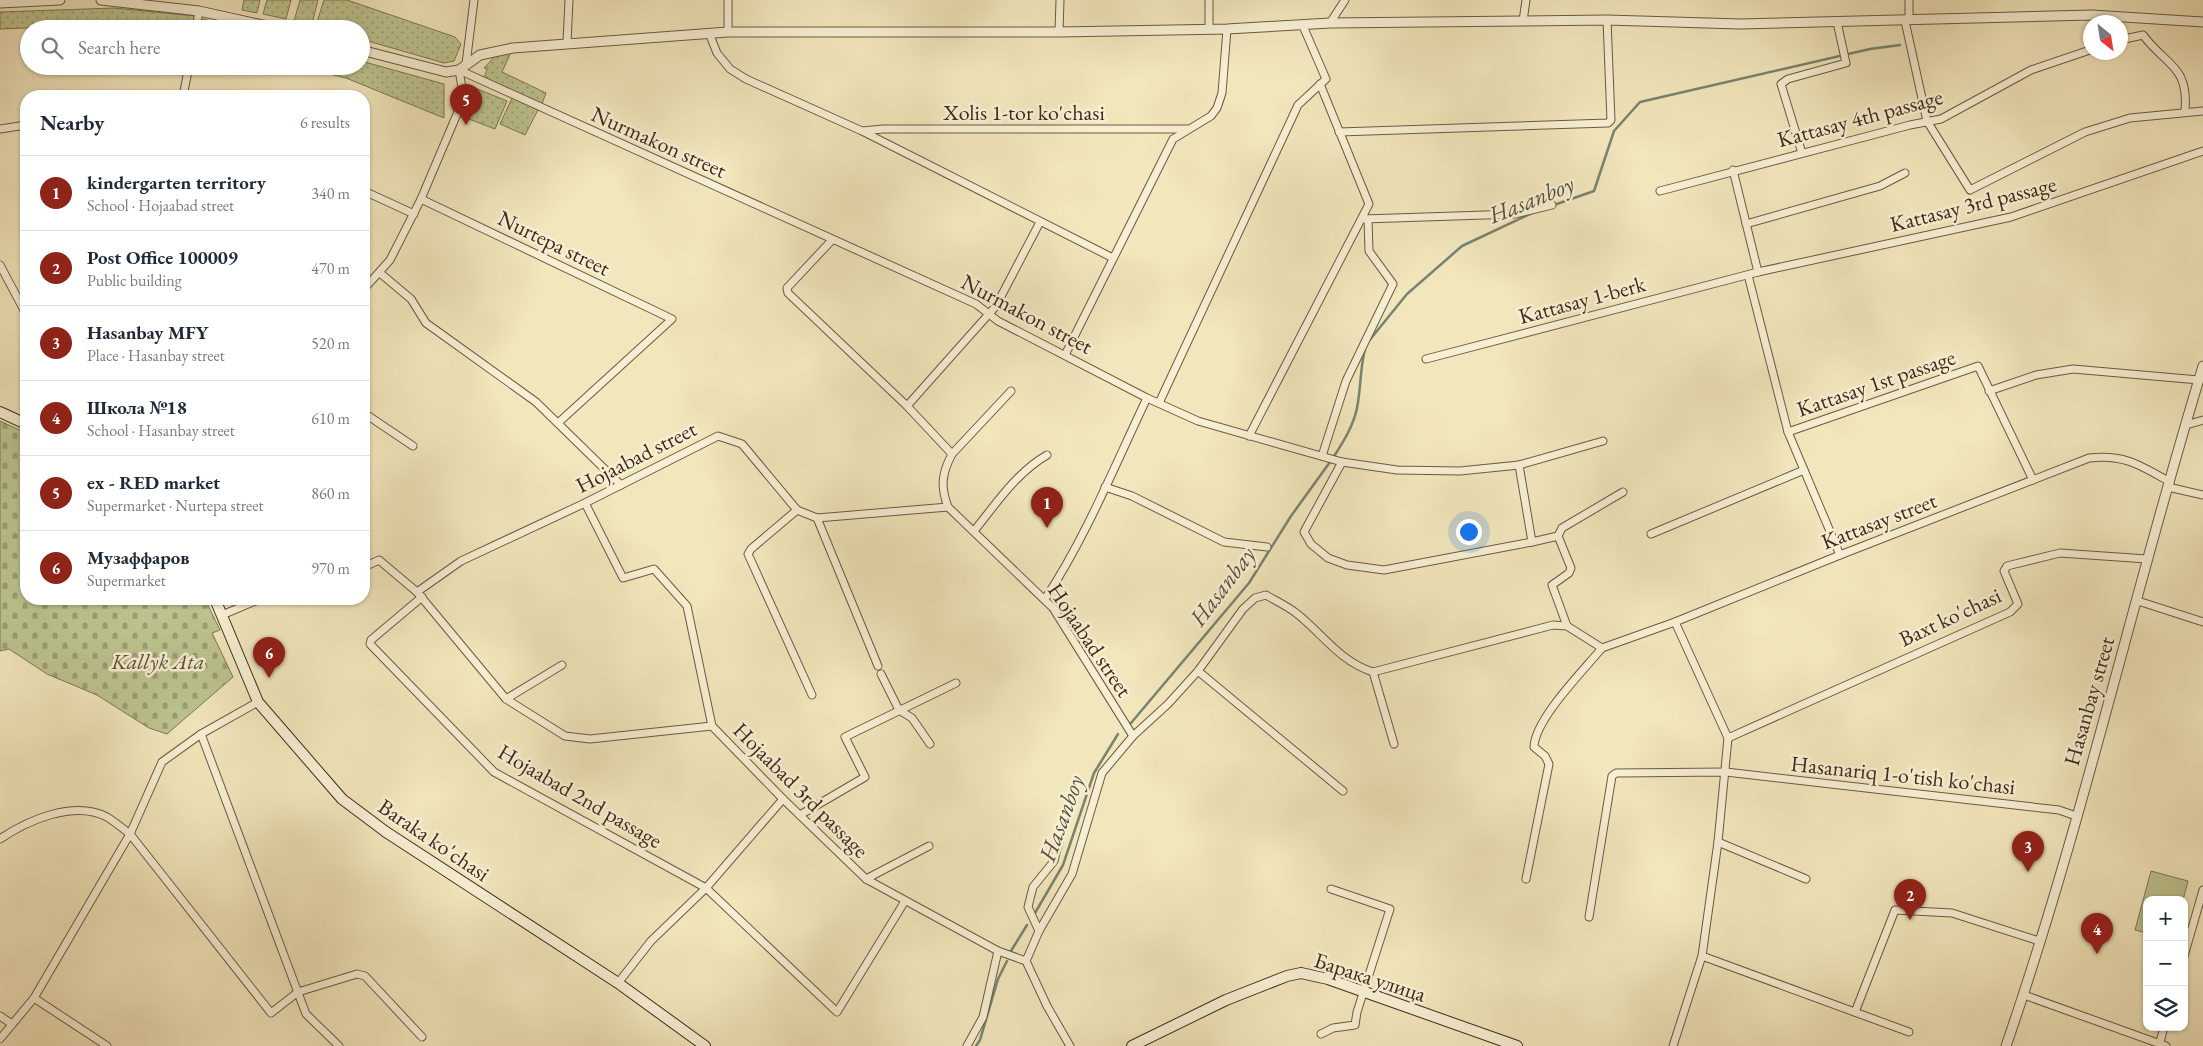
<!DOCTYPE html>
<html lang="en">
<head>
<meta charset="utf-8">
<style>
  body { margin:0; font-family:"EB Garamond",serif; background:#f2f2f3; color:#1f2937 }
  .controls { position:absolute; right:15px; bottom:15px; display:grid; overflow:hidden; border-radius:10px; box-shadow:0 1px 4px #0004 }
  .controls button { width:45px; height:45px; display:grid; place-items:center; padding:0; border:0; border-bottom:1px solid #e0e1e3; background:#fff; color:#1f2937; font:25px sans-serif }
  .compass { position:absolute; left:2083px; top:15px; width:45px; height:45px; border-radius:50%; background:#fff; box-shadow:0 1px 4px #0004; rotate:150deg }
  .you { position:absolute; left:1468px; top:531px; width:18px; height:18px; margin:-12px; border:4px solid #fff; border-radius:50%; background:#1a73e8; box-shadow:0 0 0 8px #1a73e833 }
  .badge { display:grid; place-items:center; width:32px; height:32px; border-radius:50%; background:#8f2418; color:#fff; font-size:16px; font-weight:700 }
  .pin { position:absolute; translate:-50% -41px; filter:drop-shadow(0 1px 2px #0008) }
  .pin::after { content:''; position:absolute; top:26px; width:18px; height:15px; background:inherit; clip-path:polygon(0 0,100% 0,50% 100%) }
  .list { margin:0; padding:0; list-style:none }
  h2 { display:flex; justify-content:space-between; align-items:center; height:65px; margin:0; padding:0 20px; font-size:21px }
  h2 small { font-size:16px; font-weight:400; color:#747a83 }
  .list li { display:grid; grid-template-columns:32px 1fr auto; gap:15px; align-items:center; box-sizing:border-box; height:75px; padding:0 20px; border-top:1px solid #e0e1e3 }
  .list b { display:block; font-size:19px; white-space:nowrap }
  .list p { margin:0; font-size:16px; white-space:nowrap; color:#747a83 }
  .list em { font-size:16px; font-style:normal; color:#747a83 }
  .icon { flex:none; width:28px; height:28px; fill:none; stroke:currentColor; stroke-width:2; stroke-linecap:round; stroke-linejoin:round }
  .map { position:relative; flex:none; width:2203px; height:1046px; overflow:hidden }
  .search { position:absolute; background:#fff; box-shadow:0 1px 4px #0004; left:20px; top:20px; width:350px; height:55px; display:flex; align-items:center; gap:12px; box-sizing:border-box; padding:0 18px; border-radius:28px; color:#747a83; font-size:19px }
  .panel { position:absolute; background:#fff; box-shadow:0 1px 4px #0004; left:20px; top:90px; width:350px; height:515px; border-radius:20px }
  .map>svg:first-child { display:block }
  .grass { fill:url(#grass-dots); stroke:#7e7755 }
  .cemetery { fill:url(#cemetery-stones); stroke:#7e7755 }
  .pitch { fill:#bdc48f; stroke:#7e7755 }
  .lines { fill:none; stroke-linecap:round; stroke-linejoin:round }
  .stream { stroke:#778471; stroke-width:2.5 }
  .minor-casing { stroke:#6c5943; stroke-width:9 }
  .tertiary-casing { stroke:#6c5943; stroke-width:11 }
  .secondary-casing { stroke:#3f2a1b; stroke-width:12 }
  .minor { stroke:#f7efd3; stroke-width:7 }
  .tertiary { stroke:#f7efd3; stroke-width:9 }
  .secondary { stroke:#f7efd3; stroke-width:10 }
  .labels { text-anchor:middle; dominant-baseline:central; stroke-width:5; stroke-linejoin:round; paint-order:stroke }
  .street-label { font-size:22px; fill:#3f2a1b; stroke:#f7efd3 }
  .park-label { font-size:22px; font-style:italic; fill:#5e5038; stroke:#f7efd3 }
  .water-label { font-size:24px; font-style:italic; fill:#56503f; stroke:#f7efd3 }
</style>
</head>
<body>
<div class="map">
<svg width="2203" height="1046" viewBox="0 0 2203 1046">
  <defs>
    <pattern id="grass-dots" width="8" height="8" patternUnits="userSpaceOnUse" patternTransform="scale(1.25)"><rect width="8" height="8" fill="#bdc48f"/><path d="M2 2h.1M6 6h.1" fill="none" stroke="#9b9f74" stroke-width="1.8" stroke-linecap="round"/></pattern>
    <pattern id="cemetery-stones" width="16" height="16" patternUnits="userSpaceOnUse" patternTransform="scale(1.25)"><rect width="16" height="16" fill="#bdc48f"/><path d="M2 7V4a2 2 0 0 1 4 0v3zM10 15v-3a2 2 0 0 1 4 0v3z" fill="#9b9f74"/></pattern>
  </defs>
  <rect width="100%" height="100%" fill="#f2e6bc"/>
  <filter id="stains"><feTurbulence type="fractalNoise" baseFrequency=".004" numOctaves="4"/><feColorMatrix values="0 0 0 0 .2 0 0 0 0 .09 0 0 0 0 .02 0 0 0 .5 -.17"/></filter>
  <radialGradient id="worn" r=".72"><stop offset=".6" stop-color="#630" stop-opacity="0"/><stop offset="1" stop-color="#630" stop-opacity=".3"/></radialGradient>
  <g class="grass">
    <polygon points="244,0 260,0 257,13 242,10"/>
    <polygon points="267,0 291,0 286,19 263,14"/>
    <polygon points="300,0 318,0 312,24 294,21"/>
    <polygon points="324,0 347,0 455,37 461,44 454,61 444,63 361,39 361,29 328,29 316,25"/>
    <polygon points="114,8 195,16 192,29 51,27 0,29 0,12"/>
    <polygon points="203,19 246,29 201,29"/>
    <polygon points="511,52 502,72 546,93 542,104 484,78 487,69 484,68 497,54"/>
    <polygon points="361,61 444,84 444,118 346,78 297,66 361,66"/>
    <polygon points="470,86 507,101 495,129 461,116"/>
    <polygon points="512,98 538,110 525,135 500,124"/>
  </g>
  <polygon class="cemetery" points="0,421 26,433 26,599 205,599 220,630 212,633 233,677 167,734 149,728 97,695 47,674 9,649 0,651"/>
  <polygon class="pitch" points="2151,871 2188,881 2183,900 2147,900 2147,933 2135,930"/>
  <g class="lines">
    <g class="stream">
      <polyline points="1554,205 1594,191 1614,131 1640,102 1870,49 1900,45"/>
      <polyline points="1368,342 1407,294 1462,246 1532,213"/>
      <path d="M1333,458C1343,442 1353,427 1357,408C1361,388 1360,368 1365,349"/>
      <polyline points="1131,723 1249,583 1291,516 1330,462"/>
      <polyline points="1035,913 1063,865 1094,773 1118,734"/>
      <polyline points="1011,951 1027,925"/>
      <polyline points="976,1046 980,1040 998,979 1007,961"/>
    </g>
    <g class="minor-casing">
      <g id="minor">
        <polyline points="1209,0 1209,29"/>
        <polyline points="1909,20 1909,0"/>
        <polyline points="1523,21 1526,0"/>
        <polyline points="1905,21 1927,121 1970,190 2085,132 2130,118 2203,111"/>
        <polyline points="1330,23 1345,0"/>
        <polyline points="196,29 199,11"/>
        <polyline points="728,32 728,0"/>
        <polyline points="1059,32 1060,0"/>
        <polyline points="709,33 717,53 730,69 746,79 862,131 883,129 1187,129"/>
        <path d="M2120,40L2143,35C2167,67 2189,65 2185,112"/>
        <polyline points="567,43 569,0"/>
        <polyline points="466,64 474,0"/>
        <polyline points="459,70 976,304 998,321 1147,398 1198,421 1342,462 1397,470 1460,471 1519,465 1603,441"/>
        <polyline points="183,96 189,66"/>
        <polyline points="0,129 26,125"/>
        <polyline points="862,131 1113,258"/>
        <polyline points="1339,132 1608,123 1611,120 1607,20"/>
        <polyline points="1802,153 1781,84 1788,79 1846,63 1837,22"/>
        <polyline points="1733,170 1758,272"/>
        <polyline points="364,191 414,214"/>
        <polyline points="1660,191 1910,125 1941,119 2031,70 2090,50"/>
        <polyline points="421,199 672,319 558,423"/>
        <polyline points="1364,219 1515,214 1552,205"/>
        <polyline points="1746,224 1880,186 1905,173"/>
        <path d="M832,240L787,288L788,293L907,406L952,454C942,473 940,486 948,507L1053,608L1133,736"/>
        <polyline points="0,265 26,314"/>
        <polyline points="380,273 411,299 426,323 536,402 621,485"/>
        <polyline points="1748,275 1788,432 1840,555"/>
        <polyline points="364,289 390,260 421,199 457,114 462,88 459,70"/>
        <polyline points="1065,355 1173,139 1211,116 1217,108 1222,93 1227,29"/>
        <polyline points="1426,359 1758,272 2011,217 2203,151"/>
        <polyline points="1989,391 2036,375 2073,369 2199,380"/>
        <polyline points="1159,403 1298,105 1326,79 1303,26"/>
        <polyline points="907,406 996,306 1040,222"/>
        <polyline points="364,413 413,446"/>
        <polyline points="2186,425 2203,420"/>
        <polyline points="1788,432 1978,366 2033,480"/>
        <polyline points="1249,436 1369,204 1320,84"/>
        <polyline points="952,454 1011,391"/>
        <polyline points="1322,456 1346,381 1393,284 1369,251 1368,219"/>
        <polyline points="1342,462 1304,532 1311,544 1328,558 1347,565 1384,570 1532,542"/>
        <polyline points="1519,465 1532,542 1558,536 1571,568 1569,573 1552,585 1567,626"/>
        <polyline points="1105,487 1132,496 1224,542 1267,547"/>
        <polyline points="2168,487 2203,495"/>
        <polyline points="585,503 623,578 654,569 687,606 712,726 783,799 866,879 998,951 1026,961"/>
        <polyline points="797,510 751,549 748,554 812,695"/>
        <polyline points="817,518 878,666"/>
        <path d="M974,531C996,504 1016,473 1047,455"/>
        <polyline points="1651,534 1804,470"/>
        <polyline points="1558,536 1562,528 1623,492"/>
        <polyline points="364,567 379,560 417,592 506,699 565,736 590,739 712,726"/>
        <polyline points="417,592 461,561 585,503 718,436 742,444 797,510 817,518 948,507"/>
        <polyline points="422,597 371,640 370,644 494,772 706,888 837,1012 905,901"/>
        <path d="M1045,599C1086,537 1115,465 1147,398"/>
        <polyline points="2138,601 2203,622"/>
        <polyline points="222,615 260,599"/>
        <path d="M1602,648L1675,622L1840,555L2089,458C2124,454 2140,465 2170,482"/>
        <polyline points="1198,671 1343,791"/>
        <polyline points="1373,672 1394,744"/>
        <polyline points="881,674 899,710 912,718 930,744"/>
        <polyline points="506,699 562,665"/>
        <polyline points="201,734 306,1014 339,1046"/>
        <polyline points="1728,738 2010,612 2018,604 2004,571 2007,566 2060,553 2147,559"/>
        <polyline points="800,815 865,777 845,737 956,683"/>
        <path d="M0,839C28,820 74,800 107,817C115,822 122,828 130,834L271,1013L298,992L357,974L365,976L422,1037"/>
        <polyline points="1718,842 1806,879"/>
        <polyline points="866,879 929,846"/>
        <path d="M1526,879L1549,764L1545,756L1534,747C1535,719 1583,671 1602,648"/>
        <polyline points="1589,917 1612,776 1616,773 1726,772 2059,810 2076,816"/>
        <polyline points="1039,931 1028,907 1033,887 1054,861 1065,818"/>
        <polyline points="1702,956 1909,1032"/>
        <polyline points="2184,956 2203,890"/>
        <polyline points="618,983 651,941 706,888 783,799"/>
        <polyline points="2024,995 2166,1046"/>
        <polyline points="34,998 107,1046"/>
        <polyline points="1855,1012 1895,910 1952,913 2039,941"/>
        <polyline points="0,1016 12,1024"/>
        <polyline points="1321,1034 1333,1028 1355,1025 1357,1012 1390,909 1331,889"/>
        <polyline points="0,1039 34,998 130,834 162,762 201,734 258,702"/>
        <polyline points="967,1046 983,1017 998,951"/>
        <path d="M1070,1046L1047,1006L1026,961L1039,931L1072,874L1102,773L1133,736L1168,704L1198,671L1243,609L1255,598L1266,595C1276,601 1287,606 1296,613C1323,634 1339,661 1373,672L1553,625L1567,626L1602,648"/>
        <polyline points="1673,1046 1702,956 1718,842 1728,738 1675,622"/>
        <polyline points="2159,1046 2164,1027"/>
      </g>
    </g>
    <g class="tertiary-casing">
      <g id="tertiary">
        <polyline points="101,0 199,11 280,29"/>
        <polyline points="0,3 60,0"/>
        <polyline points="361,50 446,72 459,70 480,55 513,48 728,32 1059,32 1227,29 1330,23 1523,21 1607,20 1740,24 2092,15 2203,22"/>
        <path d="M2006,1046C2083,823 2134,591 2203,366"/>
      </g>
    </g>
    <g class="secondary-casing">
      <g id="secondary">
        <polyline points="0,412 26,424"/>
        <polyline points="215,599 258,702 342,799 386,832 618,983 705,1046"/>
        <polyline points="1132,1046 1226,1000 1287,976 1301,973 1328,979 1517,1046"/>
      </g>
    </g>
    <use href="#minor" class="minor"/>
    <use href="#tertiary" class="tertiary"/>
    <use href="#secondary" class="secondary"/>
  </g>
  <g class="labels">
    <g class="street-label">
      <text x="1024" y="112">Xolis 1-tor ko'chasi</text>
      <text transform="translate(1860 118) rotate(-15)">Kattasay 4th passage</text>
      <text transform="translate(659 142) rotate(24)">Nurmakon street</text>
      <text transform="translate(1973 204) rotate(-14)">Kattasay 3rd passage</text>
      <text transform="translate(554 243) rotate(26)">Nurtepa street</text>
      <text transform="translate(1582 300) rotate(-15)">Kattasay 1-berk</text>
      <text transform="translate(1027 314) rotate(28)">Nurmakon street</text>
      <text transform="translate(1876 383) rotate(-19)">Kattasay 1st passage</text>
      <text transform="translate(636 457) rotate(-27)">Hojaabad street</text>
      <text transform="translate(1879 521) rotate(-21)">Kattasay street</text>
      <text transform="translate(1950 617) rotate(-25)">Baxt ko'chasi</text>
      <text transform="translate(1090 640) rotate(56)">Hojaabad street</text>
      <text transform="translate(2089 701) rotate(-74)">Hasanbay street</text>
      <text transform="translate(1903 775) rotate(6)">Hasanariq 1-o'tish ko'chasi</text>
      <text transform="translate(801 790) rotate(45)">Hojaabad 3rd passage</text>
      <text transform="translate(580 796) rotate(30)">Hojaabad 2nd passage</text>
      <text transform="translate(434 840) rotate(34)">Baraka ko'chasi</text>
      <text transform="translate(1370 977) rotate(18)">Барака улица</text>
    </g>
    <g class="park-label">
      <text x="158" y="661">Kallyk Ata</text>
    </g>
    <g class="water-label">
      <text transform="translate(1531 199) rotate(-22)">Hasanboy</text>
      <text transform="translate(1222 586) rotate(-53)">Hasanbay</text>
      <text transform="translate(1061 818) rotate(-70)">Hasanboy</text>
    </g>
  </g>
  <rect width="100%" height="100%" filter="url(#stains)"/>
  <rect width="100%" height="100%" fill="url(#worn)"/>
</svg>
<div class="controls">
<button>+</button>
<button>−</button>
<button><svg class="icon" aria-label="layers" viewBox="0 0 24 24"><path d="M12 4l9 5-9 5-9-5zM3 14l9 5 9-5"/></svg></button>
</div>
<svg class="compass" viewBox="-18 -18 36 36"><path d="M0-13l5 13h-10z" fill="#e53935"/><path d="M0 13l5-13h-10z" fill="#747a83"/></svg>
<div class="you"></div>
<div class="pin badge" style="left:1047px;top:528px">1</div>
<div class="pin badge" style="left:1910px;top:920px">2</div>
<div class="pin badge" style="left:2028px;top:872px">3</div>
<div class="pin badge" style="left:2097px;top:954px">4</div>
<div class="pin badge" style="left:466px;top:125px">5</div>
<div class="pin badge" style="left:269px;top:678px">6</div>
<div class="search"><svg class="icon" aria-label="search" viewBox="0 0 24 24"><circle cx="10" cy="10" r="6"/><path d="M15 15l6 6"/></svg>Search here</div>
<section class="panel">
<h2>Nearby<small>6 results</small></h2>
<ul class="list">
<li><span class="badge">1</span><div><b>kindergarten territory</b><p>School · Hojaabad street</p></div><em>340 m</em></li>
<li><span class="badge">2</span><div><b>Post Office 100009</b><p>Public building</p></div><em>470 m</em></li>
<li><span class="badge">3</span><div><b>Hasanbay MFY</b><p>Place · Hasanbay street</p></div><em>520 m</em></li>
<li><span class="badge">4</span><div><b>Школа №18</b><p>School · Hasanbay street</p></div><em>610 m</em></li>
<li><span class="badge">5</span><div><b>ex - RED market</b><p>Supermarket · Nurtepa street</p></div><em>860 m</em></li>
<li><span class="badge">6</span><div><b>Музаффаров</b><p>Supermarket</p></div><em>970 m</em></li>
</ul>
</section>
</div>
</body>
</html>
